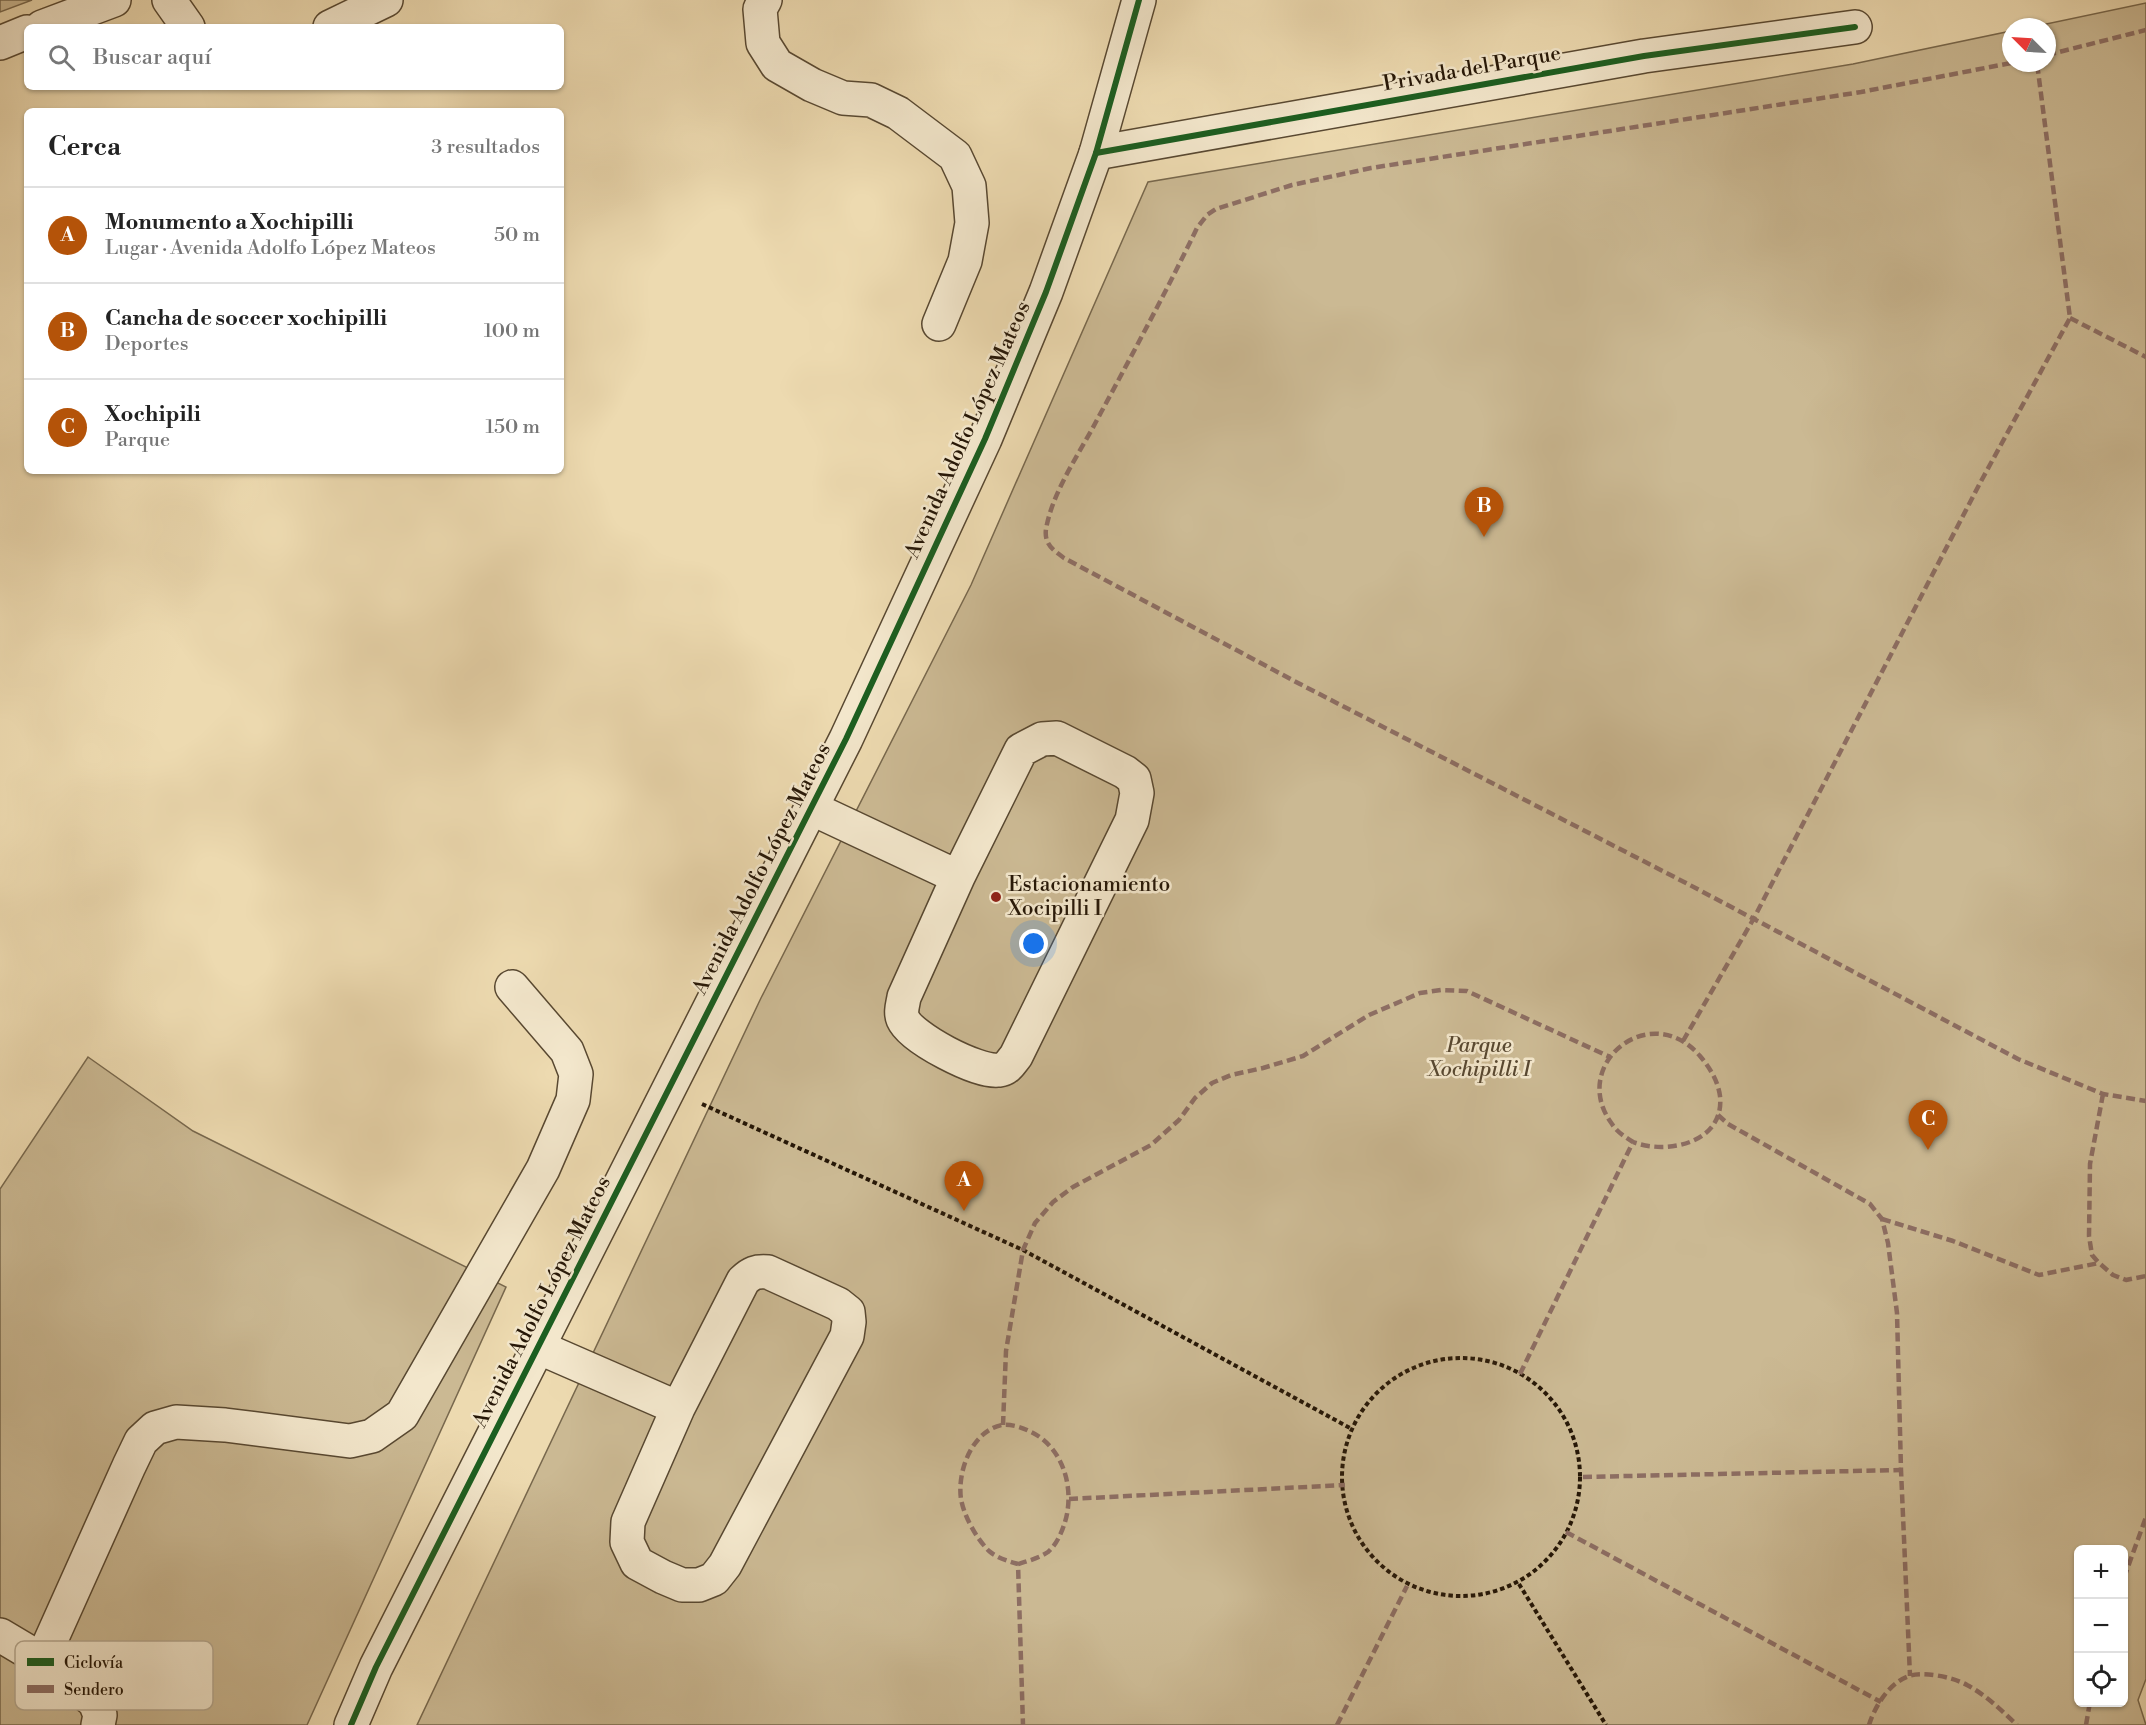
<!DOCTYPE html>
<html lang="es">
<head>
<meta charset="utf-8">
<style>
  body { margin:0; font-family:"Libre Bodoni",serif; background:#f6f6f6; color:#222 }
  .controls { position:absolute; right:18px; bottom:18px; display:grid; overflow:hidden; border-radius:9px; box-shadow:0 2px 4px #0004 }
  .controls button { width:54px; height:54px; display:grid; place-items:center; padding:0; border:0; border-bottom:2px solid #e0e0e0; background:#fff; color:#222; font:30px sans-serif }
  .compass { position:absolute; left:2002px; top:18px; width:54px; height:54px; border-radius:50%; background:#fff; box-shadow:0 2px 4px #0004; rotate:294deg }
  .you { position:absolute; left:1034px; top:944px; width:21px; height:21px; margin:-15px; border:4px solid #fff; border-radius:50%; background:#1a73e8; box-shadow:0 0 0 9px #1a73e833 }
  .badge { display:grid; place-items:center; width:39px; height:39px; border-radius:50%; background:#b45309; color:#fff; font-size:20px; font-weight:700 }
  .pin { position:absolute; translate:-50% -50px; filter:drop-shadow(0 2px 3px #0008) }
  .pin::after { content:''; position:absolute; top:32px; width:21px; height:18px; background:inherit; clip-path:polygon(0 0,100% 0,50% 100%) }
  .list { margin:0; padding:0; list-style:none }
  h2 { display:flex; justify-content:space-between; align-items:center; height:78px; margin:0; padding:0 24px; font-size:26px }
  h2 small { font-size:20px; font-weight:400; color:#767676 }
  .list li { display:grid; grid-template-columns:39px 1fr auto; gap:18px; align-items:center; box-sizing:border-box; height:96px; padding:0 24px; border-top:2px solid #e0e0e0 }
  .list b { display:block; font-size:22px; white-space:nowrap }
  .list p { margin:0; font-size:20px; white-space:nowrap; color:#767676 }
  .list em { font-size:20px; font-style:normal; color:#767676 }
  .icon { flex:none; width:33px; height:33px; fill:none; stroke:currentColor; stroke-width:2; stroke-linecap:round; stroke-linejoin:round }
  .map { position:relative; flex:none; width:2146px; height:1725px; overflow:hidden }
  .search { position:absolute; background:#fff; box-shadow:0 2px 4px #0004; left:24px; top:24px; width:540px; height:66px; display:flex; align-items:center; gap:15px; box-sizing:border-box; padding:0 21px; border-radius:9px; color:#767676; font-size:22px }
  .panel { position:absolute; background:#fff; box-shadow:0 2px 4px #0004; left:24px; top:108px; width:540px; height:366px; border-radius:9px }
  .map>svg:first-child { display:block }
  .green { fill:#cbb993; stroke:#78684d; stroke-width:1.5; fill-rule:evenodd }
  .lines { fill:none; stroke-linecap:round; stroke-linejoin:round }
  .minor-casing { stroke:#584831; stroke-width:36 }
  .path { stroke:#261707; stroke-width:4; stroke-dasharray:4.5 3; stroke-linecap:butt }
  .minor { stroke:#f3e7cc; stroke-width:33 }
  .quiet { stroke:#8d6e63; stroke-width:4.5; stroke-dasharray:9 4.5; stroke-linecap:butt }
  .cycleway-casing { stroke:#f3e7cc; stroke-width:10 }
  .cycleway { stroke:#1b5e20; stroke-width:6 }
  .poi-dot { fill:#8f2418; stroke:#f3e7cc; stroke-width:2 }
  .labels { text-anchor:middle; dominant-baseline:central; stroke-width:5; stroke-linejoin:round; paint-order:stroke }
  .street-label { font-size:21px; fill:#261707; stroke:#f3e7cc }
  .poi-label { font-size:21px; fill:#261707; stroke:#f3e7cc; text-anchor:start }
  .park-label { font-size:21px; font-style:italic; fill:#584831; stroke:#f3e7cc }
  .key { fill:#f3e7cc; stroke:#b6a991; stroke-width:1.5 }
  .key-label { font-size:16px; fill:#261707 }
</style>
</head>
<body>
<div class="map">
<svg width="2146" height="1725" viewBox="0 0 2146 1725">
  <rect width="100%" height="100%" fill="#eddab0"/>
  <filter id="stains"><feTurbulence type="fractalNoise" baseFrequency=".00333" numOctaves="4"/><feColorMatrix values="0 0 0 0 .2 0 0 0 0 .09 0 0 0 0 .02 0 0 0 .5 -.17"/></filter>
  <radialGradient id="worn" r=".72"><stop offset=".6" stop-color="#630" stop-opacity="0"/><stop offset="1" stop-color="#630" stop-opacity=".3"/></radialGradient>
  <g class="green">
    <polygon points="0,0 32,0 0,12"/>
    <path d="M2146,3V1679L2138,1700L2146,1725H417L761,998L971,585L1148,182L1853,64L2011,31V63H2047V27H2032ZM2078,1550H2124V1702H2078Z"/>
    <polygon points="88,1057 193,1131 506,1287 307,1725 0,1725 0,1189"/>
  </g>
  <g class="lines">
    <g class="minor-casing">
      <g id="minor">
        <polyline points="169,0 188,27"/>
        <polyline points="765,0 760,9 763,43 777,65 812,85 843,98 871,100 898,113 955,156 969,186 972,223 965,261 939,324"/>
        <polyline points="42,27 114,0"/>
        <polyline points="330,27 386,0"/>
        <polyline points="0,43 27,32"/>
        <polyline points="1096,153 1644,56 1855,27"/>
        <path d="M811,808L958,877L1021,750L1042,739L1057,738L1125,772L1134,779L1137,793L1132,820L1016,1056C1011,1062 1008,1069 999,1070C978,1073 911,1038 903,1019C900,1012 903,1004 904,997L958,877"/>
        <path d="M538,1347L678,1408L743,1281C751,1273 756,1271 768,1272L838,1304L848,1312L849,1322L847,1336L725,1565L714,1579L699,1585H682L663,1577L637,1563L627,1542L628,1522L678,1408"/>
        <polyline points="0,1635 42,1660 95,1702 100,1715 98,1725"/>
        <polyline points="42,1660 129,1466 141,1441 155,1428 176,1422 225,1425 350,1441 372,1436 402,1415 543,1169 573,1100 576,1074 567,1051 512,987"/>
        <polyline points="351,1725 376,1667 846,739 985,439 1046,292 1096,153 1139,0"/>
      </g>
    </g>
    <g class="path">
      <polyline points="702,1104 1023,1250 1350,1428"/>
      <circle cx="1461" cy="1477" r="119"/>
      <polyline points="1519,1584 1606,1725"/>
    </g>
    <use href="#minor" class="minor"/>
    <g class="quiet">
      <polyline points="2047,55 2146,30"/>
      <path d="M2011,63L1861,92L1371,168L1292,185L1216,209L1207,215L1197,228C1166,292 1132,355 1098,418C1080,453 1053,490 1046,529C1044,544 1053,550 1064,558L1298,683L1686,883L2018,1059L2103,1094L2146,1101"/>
      <polyline points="2070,318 2146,357"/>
      <polyline points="1683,1041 1754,918 1979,485 2070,318 2037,63"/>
      <polyline points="2103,1094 2090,1164 2089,1236 2092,1255 2099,1263 2113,1275 2126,1280 2146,1276"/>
      <polyline points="1718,1115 1728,1124 1870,1204 1882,1219 1888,1243 1897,1313 1901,1470 1910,1676"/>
      <polyline points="1882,1219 1953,1241 2039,1275 2099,1263"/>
      <path d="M1520,1374L1633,1142C1625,1137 1617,1132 1612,1124C1568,1065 1650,998 1700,1056C1710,1068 1718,1081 1720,1096C1725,1143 1667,1155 1633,1142"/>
      <polyline points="1003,1425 1006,1351 1023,1250 1035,1223 1053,1202 1073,1187 1151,1145 1179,1120 1195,1098 1212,1083 1231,1075 1263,1068 1303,1056 1369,1015 1420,993 1441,990 1467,991 1610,1057"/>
      <polyline points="1583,1477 1901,1470"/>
      <polyline points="1069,1499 1345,1485"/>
      <polyline points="1566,1532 1881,1702"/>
      <path d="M1018,1564C1028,1561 1039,1558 1048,1552C1056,1545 1061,1534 1064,1525C1076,1491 1064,1446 1029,1431C1021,1427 1011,1424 1002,1425C972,1431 957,1471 961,1499C964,1516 976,1538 989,1551C997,1558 1008,1561 1018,1564L1023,1725"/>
      <polyline points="2124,1578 2146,1517"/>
      <polyline points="1337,1725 1407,1586"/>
      <path d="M1869,1725C1875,1706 1889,1683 1909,1676C1923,1671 1953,1677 1967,1685C1986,1695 2001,1710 2017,1725"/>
      <polyline points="2086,1725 2090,1702"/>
    </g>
    <g class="cycleway-casing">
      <g id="cycleway">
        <polyline points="1096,153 1644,56 1855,27"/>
        <polyline points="351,1725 376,1667 846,739 985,439 1046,292 1096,153 1139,0"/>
      </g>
    </g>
    <use href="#cycleway" class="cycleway"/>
  </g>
  <circle class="poi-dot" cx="996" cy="897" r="6"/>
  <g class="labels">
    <g class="street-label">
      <text transform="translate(1472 69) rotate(-10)">Privada del Parque</text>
      <text transform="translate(968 430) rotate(-66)">Avenida Adolfo López Mateos</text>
      <text transform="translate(762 869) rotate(-63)">Avenida Adolfo López Mateos</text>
      <text transform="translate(542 1302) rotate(-63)">Avenida Adolfo López Mateos</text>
    </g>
    <g class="poi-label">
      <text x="1008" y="885">Estacionamiento<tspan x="1008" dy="24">Xocipilli I</tspan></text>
    </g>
    <g class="park-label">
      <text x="1479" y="1046">Parque<tspan x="1479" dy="24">Xochipilli I</tspan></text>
    </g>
  </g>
  <rect x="15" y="1641" width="198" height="69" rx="9" class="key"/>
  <rect x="27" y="1658" width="27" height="8" fill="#1b5e20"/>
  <rect x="27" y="1685" width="27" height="8" fill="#8d6e63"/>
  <g class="key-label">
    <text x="64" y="1668">Ciclovía</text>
    <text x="64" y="1695">Sendero</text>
  </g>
  <rect width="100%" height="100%" filter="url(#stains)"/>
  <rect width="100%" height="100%" fill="url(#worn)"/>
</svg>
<div class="controls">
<button>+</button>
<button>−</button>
<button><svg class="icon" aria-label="locate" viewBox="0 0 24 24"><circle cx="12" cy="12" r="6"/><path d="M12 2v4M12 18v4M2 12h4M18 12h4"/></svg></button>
</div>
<svg class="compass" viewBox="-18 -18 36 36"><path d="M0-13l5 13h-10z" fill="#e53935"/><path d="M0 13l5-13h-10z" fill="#767676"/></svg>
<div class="you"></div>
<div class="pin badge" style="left:964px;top:1211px">A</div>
<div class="pin badge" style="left:1484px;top:537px">B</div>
<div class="pin badge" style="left:1928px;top:1150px">C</div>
<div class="search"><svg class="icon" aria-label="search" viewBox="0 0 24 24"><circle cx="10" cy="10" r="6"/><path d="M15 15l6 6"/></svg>Buscar aquí</div>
<section class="panel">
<h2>Cerca<small>3 resultados</small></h2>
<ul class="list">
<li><span class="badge">A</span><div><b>Monumento a Xochipilli</b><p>Lugar · Avenida Adolfo López Mateos</p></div><em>50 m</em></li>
<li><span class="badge">B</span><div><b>Cancha de soccer xochipilli</b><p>Deportes</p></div><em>100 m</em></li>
<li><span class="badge">C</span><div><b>Xochipili</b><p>Parque</p></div><em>150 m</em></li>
</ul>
</section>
</div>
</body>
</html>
